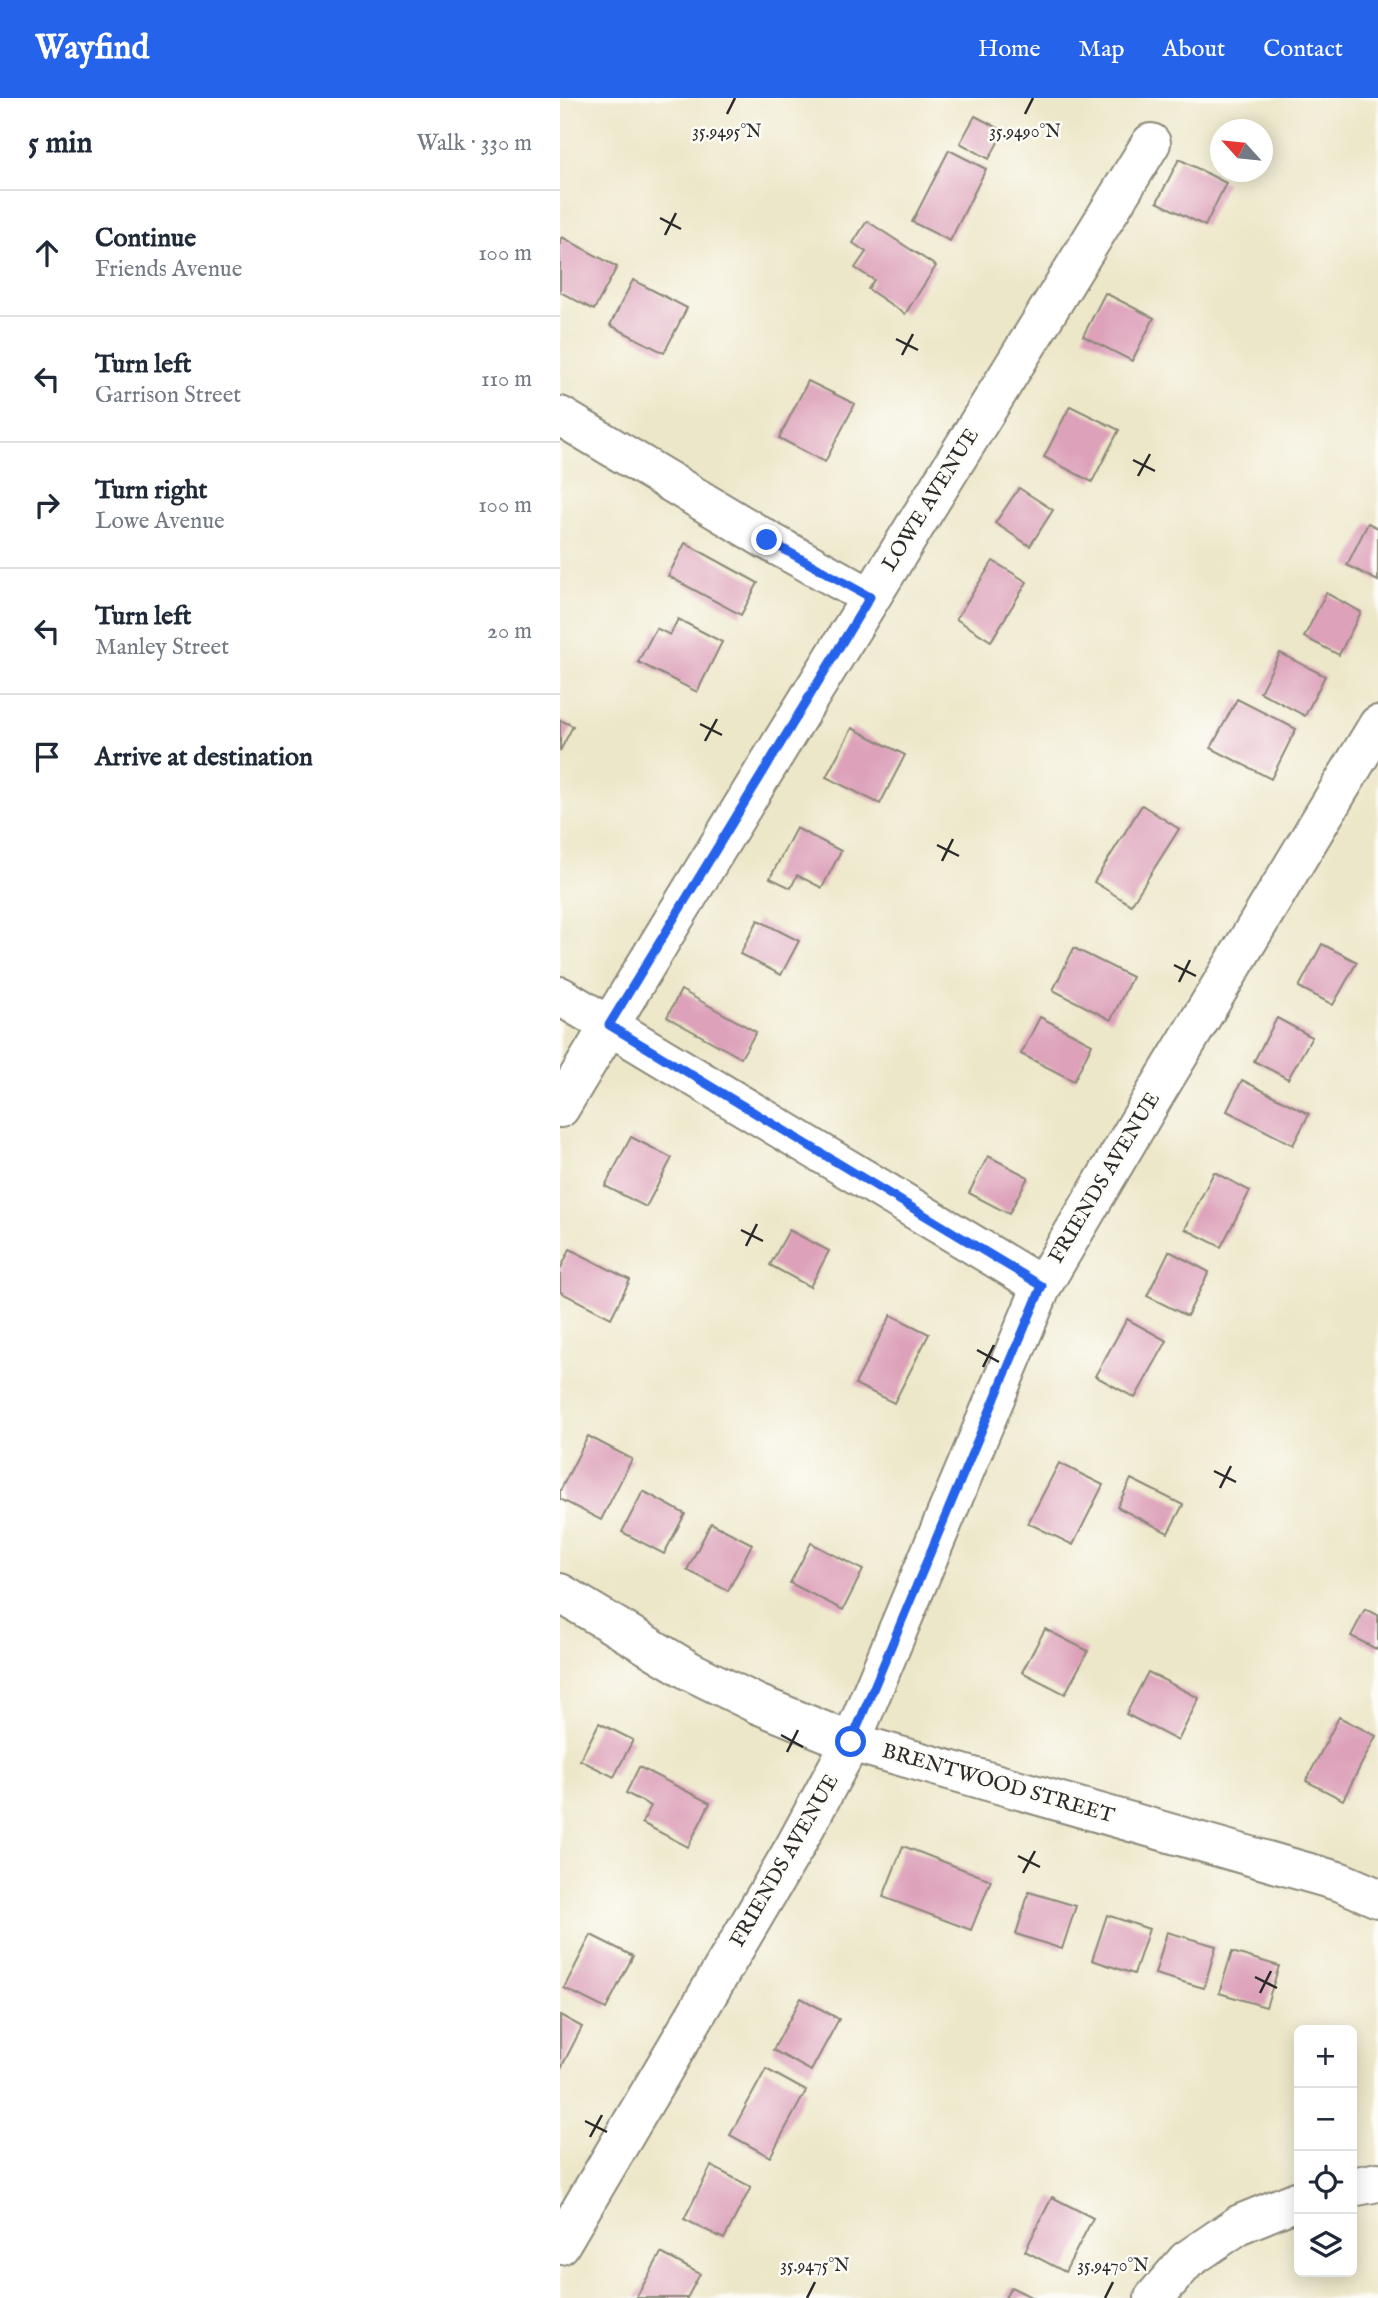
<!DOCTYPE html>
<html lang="en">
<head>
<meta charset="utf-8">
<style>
  body { margin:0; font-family:"IM FELL English",serif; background:#f6f6f7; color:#1f2937 }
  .controls { position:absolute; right:21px; bottom:21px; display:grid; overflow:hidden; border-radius:10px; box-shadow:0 4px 18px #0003 }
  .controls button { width:63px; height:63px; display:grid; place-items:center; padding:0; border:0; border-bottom:2px solid #e0e1e3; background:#fff; color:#1f2937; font:35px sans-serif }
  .compass { position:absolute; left:650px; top:21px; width:63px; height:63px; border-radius:50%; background:#fff; box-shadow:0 4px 18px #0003; rotate:297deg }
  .stop { position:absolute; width:21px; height:21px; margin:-16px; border:5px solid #2563eb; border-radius:50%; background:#fff }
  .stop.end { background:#2563eb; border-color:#fff; box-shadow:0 2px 7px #0008 }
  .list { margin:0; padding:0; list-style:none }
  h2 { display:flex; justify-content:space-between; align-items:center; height:91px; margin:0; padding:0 28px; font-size:30px }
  h2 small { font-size:23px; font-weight:400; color:#747a83 }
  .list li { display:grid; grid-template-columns:46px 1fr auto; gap:21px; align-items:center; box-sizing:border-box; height:126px; padding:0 28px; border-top:2px solid #e0e1e3 }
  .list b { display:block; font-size:26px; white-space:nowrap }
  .list p { margin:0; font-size:23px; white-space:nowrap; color:#747a83 }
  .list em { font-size:23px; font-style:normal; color:#747a83 }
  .icon { flex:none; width:38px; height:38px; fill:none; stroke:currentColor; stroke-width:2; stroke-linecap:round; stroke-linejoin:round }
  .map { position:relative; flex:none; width:818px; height:2200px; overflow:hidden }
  header { display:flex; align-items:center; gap:42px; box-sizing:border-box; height:98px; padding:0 35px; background:#2563eb; color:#fff }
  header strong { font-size:33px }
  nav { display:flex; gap:38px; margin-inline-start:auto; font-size:24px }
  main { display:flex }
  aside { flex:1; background:#fff }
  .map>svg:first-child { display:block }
  .building { fill:#dda1ba }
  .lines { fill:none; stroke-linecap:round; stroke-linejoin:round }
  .minor-casing { stroke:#8c897a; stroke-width:42 }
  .major-casing { stroke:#8c897a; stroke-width:42 }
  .minor { stroke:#fff; stroke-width:38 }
  .major { stroke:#fff; stroke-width:38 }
  .route { stroke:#2563eb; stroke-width:9 }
  .ticks { fill:none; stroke:#2b2b2b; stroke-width:2.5 }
  .labels { text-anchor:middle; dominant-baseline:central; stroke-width:5; stroke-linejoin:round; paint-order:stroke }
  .street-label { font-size:21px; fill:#2b2b2b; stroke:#fdfcf7 }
  .ticks-label { font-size:18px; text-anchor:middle; fill:#2b2b2b; stroke:#fdfcf7; stroke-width:5; stroke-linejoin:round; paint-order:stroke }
</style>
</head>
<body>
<header>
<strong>Wayfind</strong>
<nav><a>Home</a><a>Map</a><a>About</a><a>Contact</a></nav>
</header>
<main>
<aside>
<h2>5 min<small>Walk · 330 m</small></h2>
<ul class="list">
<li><svg class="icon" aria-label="ahead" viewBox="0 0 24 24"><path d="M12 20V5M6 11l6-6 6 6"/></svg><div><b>Continue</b><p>Friends Avenue</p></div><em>100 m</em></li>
<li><svg class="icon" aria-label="left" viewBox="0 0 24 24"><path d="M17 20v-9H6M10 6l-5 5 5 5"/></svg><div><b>Turn left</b><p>Garrison Street</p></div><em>110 m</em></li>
<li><svg class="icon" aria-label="right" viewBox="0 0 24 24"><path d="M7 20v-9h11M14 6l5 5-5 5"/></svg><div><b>Turn right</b><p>Lowe Avenue</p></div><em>100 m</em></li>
<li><svg class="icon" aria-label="left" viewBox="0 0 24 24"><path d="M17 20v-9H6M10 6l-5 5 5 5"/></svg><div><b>Turn left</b><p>Manley Street</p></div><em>20 m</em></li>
<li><svg class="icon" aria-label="arrive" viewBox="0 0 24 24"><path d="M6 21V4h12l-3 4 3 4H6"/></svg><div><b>Arrive at destination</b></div></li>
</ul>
</aside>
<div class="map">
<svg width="818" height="2200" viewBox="0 0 818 2200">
  <rect width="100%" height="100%" fill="#fdfcf7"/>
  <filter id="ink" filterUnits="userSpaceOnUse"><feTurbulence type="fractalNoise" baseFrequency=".0143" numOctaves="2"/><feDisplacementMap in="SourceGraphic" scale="14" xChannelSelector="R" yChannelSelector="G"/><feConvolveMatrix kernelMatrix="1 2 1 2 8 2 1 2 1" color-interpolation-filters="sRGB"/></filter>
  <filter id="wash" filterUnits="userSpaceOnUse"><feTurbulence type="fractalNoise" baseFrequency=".00686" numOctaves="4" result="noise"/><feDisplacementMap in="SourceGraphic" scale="28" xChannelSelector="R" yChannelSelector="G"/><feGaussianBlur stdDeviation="1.57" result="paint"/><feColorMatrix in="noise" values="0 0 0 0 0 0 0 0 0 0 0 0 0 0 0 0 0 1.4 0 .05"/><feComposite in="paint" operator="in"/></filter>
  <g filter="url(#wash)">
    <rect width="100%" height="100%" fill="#ede7c9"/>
    <g id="blocks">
      <g class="building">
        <polygon points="415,18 444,33 429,61 400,45"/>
        <polygon points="389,52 426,71 390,143 352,124"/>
        <polygon points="619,61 666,85 645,128 597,104"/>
        <polygon points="307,123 376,168 345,216 308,191 314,182 295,170 306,154 293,145"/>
        <polygon points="2,139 57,169 34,212 0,194 0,142"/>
        <polygon points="73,182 127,210 104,255 50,227"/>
        <polygon points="545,195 594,220 572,263 523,238"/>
        <polygon points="248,283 295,306 265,364 219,340"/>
        <polygon points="510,308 559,332 532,384 484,359"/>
        <polygon points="459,390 493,412 470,448 435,425"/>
        <polygon points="808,425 818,430 818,483 787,467"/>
        <polygon points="125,445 198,485 181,517 108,478"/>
        <polygon points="433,463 467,484 431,543 396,521"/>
        <polygon points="766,495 801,514 779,557 744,539"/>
        <polygon points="118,521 162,544 137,594 78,564 96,530 110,537"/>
        <polygon points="720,555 765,578 745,618 700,594"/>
        <polygon points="677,601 736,631 711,681 651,650"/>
        <polygon points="0,622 13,628 0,653"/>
        <polygon points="292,630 345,657 320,706 266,679"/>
        <polygon points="582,707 619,731 571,807 534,784"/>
        <polygon points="236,730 281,753 262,790 237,777 231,790 210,780"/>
        <polygon points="198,822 239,843 221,877 180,856"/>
        <polygon points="762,846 797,864 773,907 739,889"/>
        <polygon points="514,850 572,879 551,922 493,892"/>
        <polygon points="121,892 196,934 181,960 107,919"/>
        <polygon points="480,919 532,946 514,983 461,956"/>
        <polygon points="717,920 752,939 728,981 694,963"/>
        <polygon points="682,982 749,1016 733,1047 667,1013"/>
        <polygon points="71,1039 112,1060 86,1109 45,1088"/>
        <polygon points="428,1058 468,1079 449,1116 409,1095"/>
        <polygon points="654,1074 690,1093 661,1149 625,1131"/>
        <polygon points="229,1132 269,1153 250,1189 210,1167"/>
        <polygon points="10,1151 70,1182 51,1220 0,1194 0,1172"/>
        <polygon points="609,1153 649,1174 627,1218 587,1198"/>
        <polygon points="331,1217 369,1236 334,1305 295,1286"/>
        <polygon points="567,1221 607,1243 575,1300 535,1278"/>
        <polygon points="28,1338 72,1361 41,1422 0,1401 0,1393"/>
        <polygon points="499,1365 543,1387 513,1447 468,1425"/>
        <polygon points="571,1381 623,1407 608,1435 557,1409"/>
        <polygon points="83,1393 125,1416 104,1456 62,1434"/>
        <polygon points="151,1425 192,1446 168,1493 127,1472"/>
        <polygon points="251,1445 303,1472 283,1512 230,1485"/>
        <polygon points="805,1511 818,1517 818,1552 791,1538"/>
        <polygon points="485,1531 528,1553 505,1596 462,1574"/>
        <polygon points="588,1574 639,1600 618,1643 566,1616"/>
        <polygon points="779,1619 816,1638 783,1702 746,1683"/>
        <polygon points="39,1625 73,1642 54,1679 20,1662"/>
        <polygon points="79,1669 150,1705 128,1749 82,1725 91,1708 66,1695"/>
        <polygon points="343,1748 431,1782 411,1832 323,1799"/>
        <polygon points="469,1794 516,1808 502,1851 456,1836"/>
        <polygon points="547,1817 589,1831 574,1876 532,1862"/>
        <polygon points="607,1834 656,1848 644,1890 595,1876"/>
        <polygon points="31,1837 73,1858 46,1911 4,1890"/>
        <polygon points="672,1854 719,1868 706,1909 659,1895"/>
        <polygon points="241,1900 279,1921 251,1973 213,1952"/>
        <polygon points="0,1917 22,1929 0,1972"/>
        <polygon points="206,1971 246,1993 210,2059 170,2037"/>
        <polygon points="151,2068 191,2089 164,2141 124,2121"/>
        <polygon points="492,2099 533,2120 505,2174 465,2153"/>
        <polygon points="101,2155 140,2176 127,2200 76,2200"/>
        <polygon points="451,2189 473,2200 445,2200"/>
      </g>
    </g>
  </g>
  <g filter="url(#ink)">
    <use href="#blocks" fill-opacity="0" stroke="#8c897a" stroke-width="2"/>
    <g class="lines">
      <g class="minor-casing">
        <g id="minor">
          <polyline points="0,318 207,442 310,499"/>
          <polyline points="0,898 482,1188"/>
          <path d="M0,1010C193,686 394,367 591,45"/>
          <polyline points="792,2089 818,2084"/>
          <polyline points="0,2147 234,1750 291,1644 482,1188 597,993 818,627"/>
          <polyline points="594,2200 627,2162 680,2126 739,2102"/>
        </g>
      </g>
      <g class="major-casing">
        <polyline id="major" points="0,1495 130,1573 197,1606 291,1644 781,1784 818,1800"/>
      </g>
      <use href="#minor" class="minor"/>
      <use href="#major" class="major"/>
    </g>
  </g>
  <g class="lines" filter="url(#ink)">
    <polyline class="route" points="207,442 310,499 49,927 482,1188 291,1644"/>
  </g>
  <path class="ticks" d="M167,16L175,0M465,16L473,0M100,120L121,131M105,137L116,115M336,241L358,252M342,257L353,236M573,362L595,373M578,378L590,356M140,626L162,637M145,643L157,621M377,747L399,758M382,763L393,741M614,867L636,878M619,884L630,862M181,1132L203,1143M186,1148L197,1126M417,1252L439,1264M423,1269L434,1247M654,1373L676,1384M660,1390L671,1368M221,1637L243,1649M227,1654L238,1632M458,1758L480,1769M463,1775L475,1753M695,1879L717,1890M700,1895L711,1873M25,2023L47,2034M30,2039L42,2017M247,2200L255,2184M545,2200L553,2184"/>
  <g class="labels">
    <g class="street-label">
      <text transform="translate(371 402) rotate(-58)">LOWE AVENUE</text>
      <text transform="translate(545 1080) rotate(-59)">FRIENDS AVENUE</text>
      <text transform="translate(438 1686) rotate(16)">BRENTWOOD STREET</text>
      <text transform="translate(225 1763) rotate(-60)">FRIENDS AVENUE</text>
    </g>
  </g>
  <g class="ticks-label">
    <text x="167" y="39">35.9495°N</text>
    <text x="465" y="39">35.9490°N</text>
    <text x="255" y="2173">35.9475°N</text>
    <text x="553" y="2173">35.9470°N</text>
  </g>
</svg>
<div class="controls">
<button>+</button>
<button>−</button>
<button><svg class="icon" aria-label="locate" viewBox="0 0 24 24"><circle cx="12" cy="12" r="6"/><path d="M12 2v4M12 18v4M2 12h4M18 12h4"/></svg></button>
<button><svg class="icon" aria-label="layers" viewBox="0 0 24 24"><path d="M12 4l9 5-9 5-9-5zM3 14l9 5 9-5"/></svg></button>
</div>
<svg class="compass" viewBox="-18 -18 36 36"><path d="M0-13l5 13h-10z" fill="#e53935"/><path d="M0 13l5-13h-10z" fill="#747a83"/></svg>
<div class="stop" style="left:291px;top:1644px"></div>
<div class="stop end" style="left:207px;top:442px"></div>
</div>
</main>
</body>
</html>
